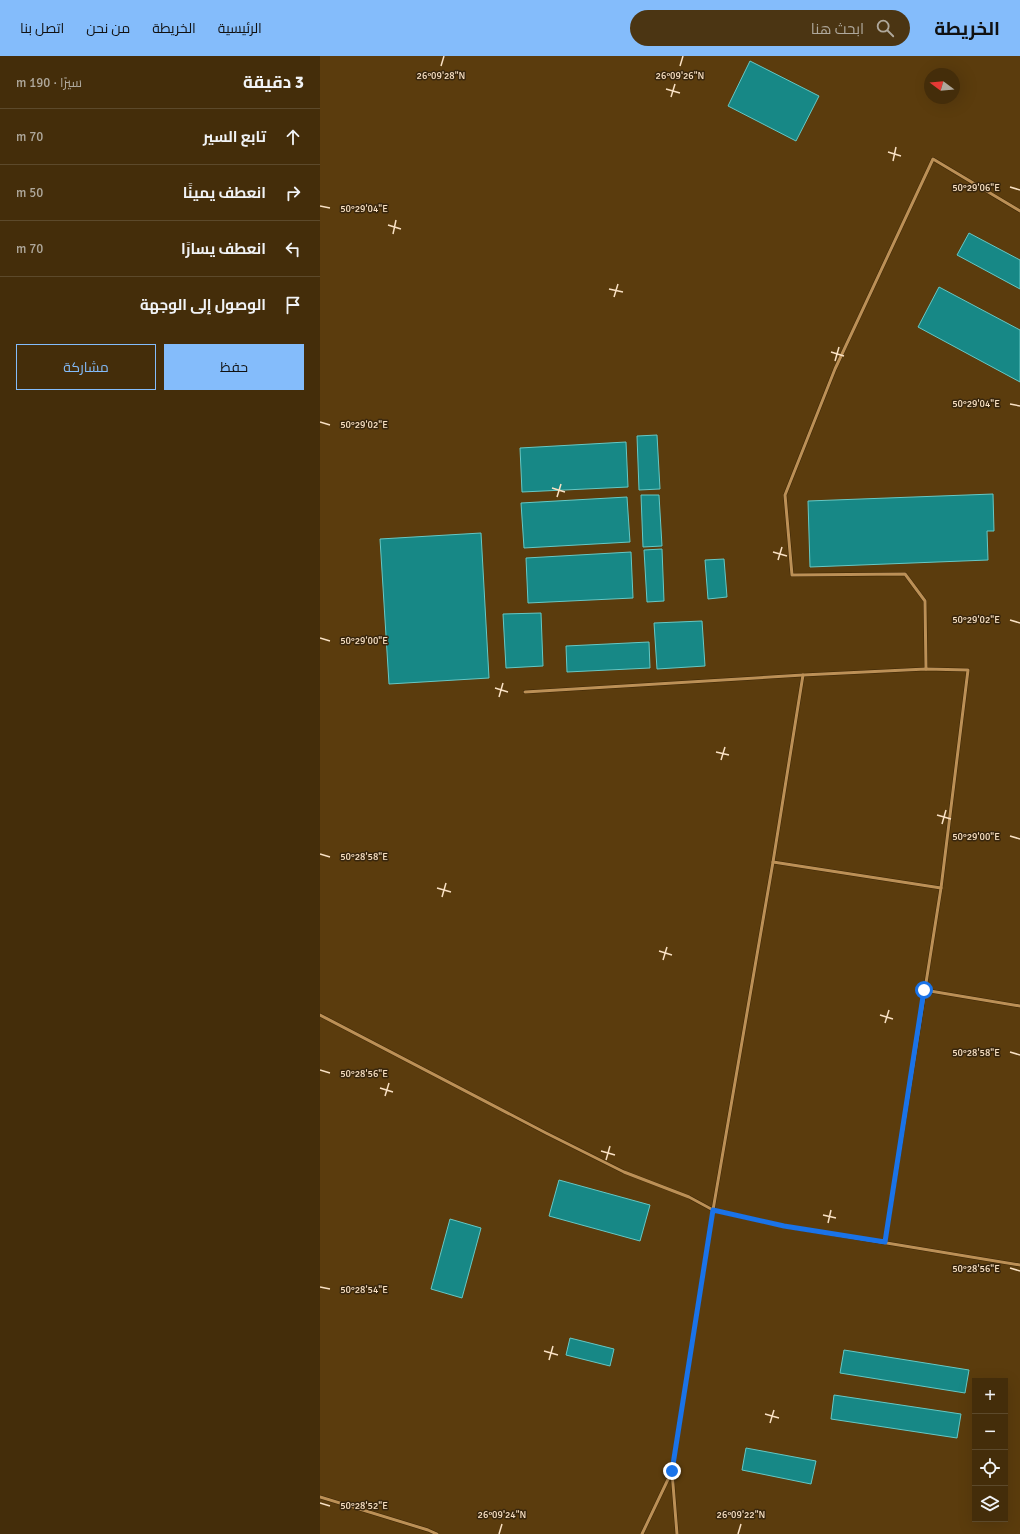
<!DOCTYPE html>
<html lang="ar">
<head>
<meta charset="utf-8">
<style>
  body { margin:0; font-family:Signika,Cairo,sans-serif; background:#4b3513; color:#f1f3f6; direction:rtl }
  .controls { position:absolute; right:12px; bottom:12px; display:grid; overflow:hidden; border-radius:0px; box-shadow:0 4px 16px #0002 }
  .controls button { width:36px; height:36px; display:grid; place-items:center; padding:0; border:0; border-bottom:1px solid #5c492b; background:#442d0a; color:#f1f3f6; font:20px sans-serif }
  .compass { position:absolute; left:604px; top:12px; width:36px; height:36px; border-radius:50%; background:#442d0a; box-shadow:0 4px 16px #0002; rotate:286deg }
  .stop { position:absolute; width:12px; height:12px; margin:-9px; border:3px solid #1a73e8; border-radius:50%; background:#fff }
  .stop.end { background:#1a73e8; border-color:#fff; box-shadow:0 1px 4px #0008 }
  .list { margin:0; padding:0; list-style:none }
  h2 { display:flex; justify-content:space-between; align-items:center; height:52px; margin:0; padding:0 16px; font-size:17px }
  h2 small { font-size:13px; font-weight:400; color:#afa89c }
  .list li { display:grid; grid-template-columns:26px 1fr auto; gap:12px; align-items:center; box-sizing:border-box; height:56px; padding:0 16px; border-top:1px solid #5c492b }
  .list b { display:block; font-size:15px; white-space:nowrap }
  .list em { font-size:13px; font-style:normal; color:#afa89c }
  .actions { display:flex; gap:8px; padding:12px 16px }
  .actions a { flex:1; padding:9px 0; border:1px solid #84bcfb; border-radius:0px; text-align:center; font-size:14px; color:#84bcfb }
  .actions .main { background:#84bcfb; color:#111 }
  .icon { flex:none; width:22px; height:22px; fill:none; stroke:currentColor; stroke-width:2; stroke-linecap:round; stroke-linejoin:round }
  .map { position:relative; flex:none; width:700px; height:1478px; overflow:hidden; direction:ltr }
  header { display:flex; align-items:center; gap:24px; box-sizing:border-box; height:56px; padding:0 20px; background:#84bcfb; color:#111 }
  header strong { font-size:19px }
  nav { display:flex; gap:22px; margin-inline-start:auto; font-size:14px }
  .search { width:280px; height:36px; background:#4b3513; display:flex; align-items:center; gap:10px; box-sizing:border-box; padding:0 14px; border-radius:22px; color:#afa89c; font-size:15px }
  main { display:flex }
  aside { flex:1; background:#442d0a }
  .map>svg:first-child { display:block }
  .building { fill:#178886; stroke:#65c8c5 }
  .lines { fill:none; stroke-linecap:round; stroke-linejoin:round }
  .service-casing { stroke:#3b2505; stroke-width:4 }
  .service { stroke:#bc9056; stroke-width:3 }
  .route { stroke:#1a73e8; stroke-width:5 }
  .ticks { fill:none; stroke:#f9e1c4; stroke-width:1.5 }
  .ticks-label { font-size:10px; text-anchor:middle; fill:#f9e1c4; stroke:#38260d; stroke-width:3; stroke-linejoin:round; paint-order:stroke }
</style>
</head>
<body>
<header>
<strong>الخريطة</strong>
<div class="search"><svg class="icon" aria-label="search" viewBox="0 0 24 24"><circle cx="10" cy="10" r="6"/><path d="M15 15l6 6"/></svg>ابحث هنا</div>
<nav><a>الرئيسية</a><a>الخريطة</a><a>من نحن</a><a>اتصل بنا</a></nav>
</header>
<main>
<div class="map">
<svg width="700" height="1478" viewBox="0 0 700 1478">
  <rect width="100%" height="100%" fill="#5b3c0d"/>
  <g class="building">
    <polygon points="430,5 499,40 476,85 408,50"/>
    <polygon points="649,177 700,204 700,233 637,199"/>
    <polygon points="619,231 700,274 700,326 598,271"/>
    <polygon points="337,379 340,433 319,434 317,380"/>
    <polygon points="306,386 308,431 202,436 200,392"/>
    <polygon points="673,438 674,475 667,475 668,504 490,511 488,445"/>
    <polygon points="321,439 339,439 342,490 323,491"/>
    <polygon points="307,441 310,486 204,492 201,447"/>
    <polygon points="161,477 169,622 69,628 60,483"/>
    <polygon points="342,493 344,545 327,546 324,494"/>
    <polygon points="311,496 313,542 208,547 206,502"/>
    <polygon points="404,503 407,541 388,543 385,504"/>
    <polygon points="221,557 223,610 186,612 183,558"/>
    <polygon points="382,565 385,610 337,613 334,567"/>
    <polygon points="329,586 330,612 247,616 246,590"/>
    <polygon points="239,1124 330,1149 320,1185 229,1160"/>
    <polygon points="130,1163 161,1172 142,1242 111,1233"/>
    <polygon points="250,1282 294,1293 290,1310 246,1299"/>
    <polygon points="524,1294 649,1314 645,1337 520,1317"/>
    <polygon points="514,1339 641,1358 637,1382 511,1363"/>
    <polygon points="426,1392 496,1405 491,1428 422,1414"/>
  </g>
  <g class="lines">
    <g class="service-casing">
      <g id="service">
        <polyline points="606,613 605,545 585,518 472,519 465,439 515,313 613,103 700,155"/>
        <polyline points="205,636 483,619 606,613 648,614 621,832 565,1186"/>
        <polyline points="453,806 621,832"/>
        <polyline points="604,934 700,950"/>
        <polyline points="0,959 226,1077 304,1116 369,1141 393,1154 464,1170 700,1209"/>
        <polyline points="352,1416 357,1478"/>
        <polyline points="0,1441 108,1474 117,1478"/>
        <polyline points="322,1478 352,1415 393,1154 453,806 483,619"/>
      </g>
    </g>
    <use href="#service" class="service"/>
  </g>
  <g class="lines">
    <polyline class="route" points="352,1415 393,1154 464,1170 565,1186 604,934"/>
  </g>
  <path class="ticks" d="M121,10L124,0M360,10L363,0M346,33L360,37M351,41L355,28M568,96L581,100M573,105L576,91M690,131L700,134M0,150L10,152M68,169L81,173M73,178L76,164M289,233L303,236M294,241L298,228M511,296L524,300M515,305L519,291M690,348L700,350M0,366L10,369M232,432L245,436M237,441L241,428M453,496L467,500M458,504L462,491M690,564L700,567M0,582L10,585M175,632L188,636M179,641L183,627M396,696L409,699M401,704L405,691M617,759L631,763M622,768L626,754M690,780L700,783M0,798L10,801M117,832L131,836M122,841L126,827M339,895L352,899M343,904L347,891M560,959L573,963M565,967L569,954M690,996L700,999M0,1014L10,1017M60,1032L73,1036M65,1040L69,1027M281,1095L295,1099M286,1104L290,1090M503,1159L516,1162M508,1167L511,1154M690,1212L700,1215M0,1231L10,1233M224,1295L238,1299M229,1304L233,1290M445,1358L459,1362M450,1367L454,1354M0,1447L10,1450M179,1478L182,1468M418,1478L421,1468"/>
  <g class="ticks-label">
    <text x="121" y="23">26°09'28"N</text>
    <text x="360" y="23">26°09'26"N</text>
    <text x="656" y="135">50°29'06"E</text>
    <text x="44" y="156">50°29'04"E</text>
    <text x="656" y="351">50°29'04"E</text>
    <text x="44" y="372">50°29'02"E</text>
    <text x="656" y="567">50°29'02"E</text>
    <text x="44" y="588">50°29'00"E</text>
    <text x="656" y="784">50°29'00"E</text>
    <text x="44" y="804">50°28'58"E</text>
    <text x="656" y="1000">50°28'58"E</text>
    <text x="44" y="1021">50°28'56"E</text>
    <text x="656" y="1216">50°28'56"E</text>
    <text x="44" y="1237">50°28'54"E</text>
    <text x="44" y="1453">50°28'52"E</text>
    <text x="182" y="1462">26°09'24"N</text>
    <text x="421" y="1462">26°09'22"N</text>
  </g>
</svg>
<div class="controls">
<button>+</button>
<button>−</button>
<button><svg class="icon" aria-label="locate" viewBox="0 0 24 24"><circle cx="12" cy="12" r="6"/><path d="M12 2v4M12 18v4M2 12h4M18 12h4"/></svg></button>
<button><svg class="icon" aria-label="layers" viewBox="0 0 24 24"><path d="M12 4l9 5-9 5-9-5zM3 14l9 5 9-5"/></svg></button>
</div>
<svg class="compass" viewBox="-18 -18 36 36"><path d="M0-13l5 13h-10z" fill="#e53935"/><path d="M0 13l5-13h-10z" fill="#afa89c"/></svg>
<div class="stop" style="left:604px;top:934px"></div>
<div class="stop end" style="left:352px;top:1415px"></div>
</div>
<aside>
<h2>3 دقيقة<small>سيرًا · 190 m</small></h2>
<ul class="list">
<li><svg class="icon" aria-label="ahead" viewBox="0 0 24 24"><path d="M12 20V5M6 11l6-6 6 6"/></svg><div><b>تابع السير</b></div><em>70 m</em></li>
<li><svg class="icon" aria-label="right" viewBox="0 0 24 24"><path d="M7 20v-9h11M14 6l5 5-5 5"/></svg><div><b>انعطف يمينًا</b></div><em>50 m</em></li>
<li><svg class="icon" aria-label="left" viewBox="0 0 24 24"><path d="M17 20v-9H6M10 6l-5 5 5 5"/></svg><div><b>انعطف يسارًا</b></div><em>70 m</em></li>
<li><svg class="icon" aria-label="arrive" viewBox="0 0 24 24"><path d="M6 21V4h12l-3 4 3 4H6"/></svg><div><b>الوصول إلى الوجهة</b></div></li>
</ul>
<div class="actions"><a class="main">حفظ</a><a>مشاركة</a></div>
</aside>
</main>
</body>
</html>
